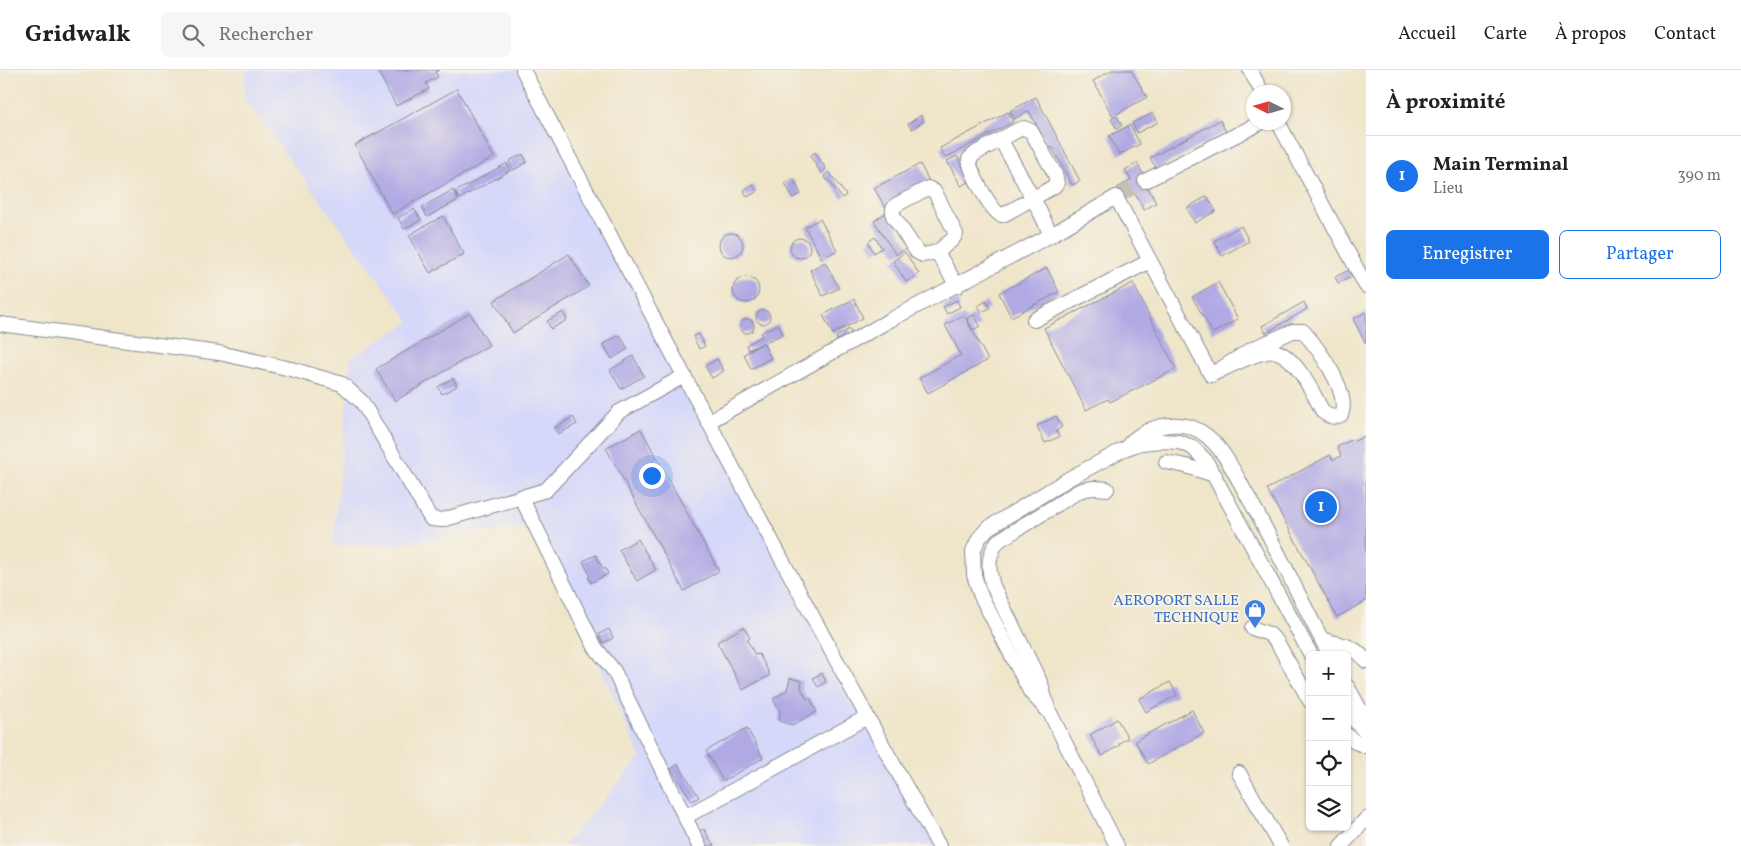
<!DOCTYPE html>
<html lang="fr">
<head>
<meta charset="utf-8">
<style>
  body { margin:0; font-family:Vollkorn,serif; background:#f6f6f6; color:#202124 }
  .controls { position:absolute; right:15px; bottom:15px; display:grid; overflow:hidden; border-radius:8px; box-shadow:0 1px 4px #0004 }
  .controls button { width:45px; height:45px; display:grid; place-items:center; padding:0; border:0; border-bottom:1px solid #e0e0e0; background:#fff; color:#202124; font:25px sans-serif }
  .compass { position:absolute; left:1246px; top:15px; width:45px; height:45px; border-radius:50%; background:#fff; box-shadow:0 1px 4px #0004; rotate:275deg }
  .you { position:absolute; left:651px; top:405px; width:18px; height:18px; margin:-12px; border:4px solid #fff; border-radius:50%; background:#1a73e8; box-shadow:0 0 0 8px #1a73e833 }
  .badge { display:grid; place-items:center; width:32px; height:32px; border-radius:50%; background:#1a73e8; color:#fff; font-size:16px; font-weight:700 }
  .pin { position:absolute; translate:-50% -50%; border:2px solid #fff; box-shadow:0 1px 5px #0006 }
  .list { margin:0; padding:0; list-style:none }
  h2 { display:flex; justify-content:space-between; align-items:center; height:65px; margin:0; padding:0 20px; font-size:21px }
  h2 small { font-size:16px; font-weight:400; color:#757577 }
  .list li { display:grid; grid-template-columns:32px 1fr auto; gap:15px; align-items:center; box-sizing:border-box; height:80px; padding:0 20px; border-top:1px solid #e0e0e0 }
  .list b { display:block; font-size:19px; white-space:nowrap }
  .list p { margin:0; font-size:16px; white-space:nowrap; color:#757577 }
  .list em { font-size:16px; font-style:normal; color:#757577 }
  .actions { display:flex; gap:10px; padding:15px 20px }
  .actions a { flex:1; padding:11px 0; border:1px solid #1a73e8; border-radius:8px; text-align:center; font-size:18px; color:#1a73e8 }
  .actions .main { background:#1a73e8; color:#fff }
  .icon { flex:none; width:28px; height:28px; fill:none; stroke:currentColor; stroke-width:2; stroke-linecap:round; stroke-linejoin:round }
  .map { position:relative; flex:none; width:1366px; height:776px; overflow:hidden }
  header { display:flex; align-items:center; gap:30px; box-sizing:border-box; height:70px; padding:0 25px; background:#fff; border-bottom:1px solid #e0e0e0 }
  header strong { font-size:24px }
  nav { display:flex; gap:28px; margin-inline-start:auto; font-size:18px }
  .search { width:350px; height:45px; background:#f6f6f6; display:flex; align-items:center; gap:12px; box-sizing:border-box; padding:0 18px; border-radius:8px; color:#757577; font-size:19px }
  main { display:flex }
  aside { flex:1; background:#fff }
  .map>svg:first-child { display:block }
  .built { fill:#d5d8f9 }
  .building { fill:#b1a9e4 }
  .lines { fill:none; stroke-linecap:round; stroke-linejoin:round }
  .minor-tunnel { stroke:#c5c1b4; stroke-width:14; stroke-dasharray:14 7; stroke-linecap:butt }
  .minor-casing { stroke:#858a94; stroke-width:16 }
  .minor { stroke:#fff; stroke-width:14 }
  .labels { text-anchor:middle; dominant-baseline:central; stroke-width:4; stroke-linejoin:round; paint-order:stroke }
  .shop-label { font-size:15px; fill:#366cbe; stroke:#f7f3e8; text-anchor:end }
</style>
</head>
<body>
<header>
<strong>Gridwalk</strong>
<div class="search"><svg class="icon" aria-label="search" viewBox="0 0 24 24"><circle cx="10" cy="10" r="6"/><path d="M15 15l6 6"/></svg>Rechercher</div>
<nav><a>Accueil</a><a>Carte</a><a>À propos</a><a>Contact</a></nav>
</header>
<main>
<div class="map">
<svg width="1366" height="776" viewBox="0 0 1366 776">
  <rect width="100%" height="100%" fill="#f7f3e8"/>
  <filter id="ink" filterUnits="userSpaceOnUse"><feTurbulence type="fractalNoise" baseFrequency=".02" numOctaves="2"/><feDisplacementMap in="SourceGraphic" scale="10" xChannelSelector="R" yChannelSelector="G"/><feConvolveMatrix kernelMatrix="1 2 1 2 8 2 1 2 1" color-interpolation-filters="sRGB"/></filter>
  <filter id="wash" filterUnits="userSpaceOnUse"><feTurbulence type="fractalNoise" baseFrequency=".0096" numOctaves="4" result="noise"/><feDisplacementMap in="SourceGraphic" scale="20" xChannelSelector="R" yChannelSelector="G"/><feGaussianBlur stdDeviation="1.12" result="paint"/><feColorMatrix in="noise" values="0 0 0 0 0 0 0 0 0 0 0 0 0 0 0 0 0 1.4 0 .05"/><feComposite in="paint" operator="in"/></filter>
  <g filter="url(#wash)">
    <rect width="100%" height="100%" fill="#efe5c9"/>
    <polygon class="built" points="245,0 524,0 942,776 566,776 565,774 641,687 575,544 529,456 396,475 333,476 351,288 410,252 245,29"/>
    <g id="blocks">
      <g class="building">
        <polygon points="377,0 439,0 435,2 438,7 426,13 429,19 396,36"/>
        <polygon points="1112,0 1131,0 1147,27 1113,46 1093,11"/>
        <polygon points="457,19 494,87 392,144 355,75"/>
        <polygon points="1036,27 1080,111 1072,115 1052,77 1049,79 1029,41 1014,49 1010,41"/>
        <polygon points="1008,42 1013,52 945,88 940,78"/>
        <polygon points="1153,43 1158,52 1137,63 1132,53"/>
        <polygon points="921,45 924,51 912,59 908,54"/>
        <polygon points="1117,46 1122,55 1117,59 1111,49"/>
        <polygon points="1220,50 1226,62 1157,99 1150,88"/>
        <polygon points="1130,55 1140,74 1119,85 1109,66"/>
        <polygon points="815,82 826,99 821,103 810,86"/>
        <polygon points="523,84 527,92 514,100 509,91"/>
        <polygon points="957,86 970,111 961,116 947,91"/>
        <polygon points="507,93 511,100 459,129 455,122"/>
        <polygon points="1137,93 1143,104 1141,105 1156,133 1144,140 1135,124 1123,130 1117,118 1131,110 1125,100"/>
        <polygon points="920,94 930,113 885,137 874,118"/>
        <polygon points="829,102 846,125 842,128 829,111 828,111 824,106"/>
        <polygon points="793,109 801,124 793,128 785,113"/>
        <polygon points="753,115 757,122 747,127 744,120"/>
        <polygon points="453,120 458,130 427,147 422,137"/>
        <polygon points="1207,126 1216,141 1195,153 1187,138"/>
        <polygon points="414,139 421,150 404,159 398,148"/>
        <polygon points="887,142 909,177 896,185 874,151"/>
        <polygon points="443,146 464,184 430,203 409,165"/>
        <polygon points="820,149 837,180 822,189 805,157"/>
        <polygon points="1241,156 1249,171 1222,186 1214,171"/>
        <circle cx="731" cy="175" r="12"/>
        <polygon points="875,167 882,178 874,183 868,172"/>
        <circle cx="800" cy="178" r="10"/>
        <polygon points="905,182 919,204 906,212 893,191"/>
        <polygon points="569,184 589,216 513,263 494,231"/>
        <polygon points="825,192 839,218 823,226 810,200"/>
        <polygon points="1047,198 1059,222 1011,247 999,223"/>
        <polygon points="1349,200 1352,207 1338,213 1335,207"/>
        <circle cx="746" cy="220" r="13"/>
        <polygon points="1218,212 1238,249 1213,263 1192,227"/>
        <polygon points="1133,213 1176,299 1110,332 1108,329 1086,340 1044,258"/>
        <polygon points="854,229 863,248 833,264 823,245"/>
        <polygon points="957,230 960,237 947,244 943,237"/>
        <polygon points="986,231 990,238 982,242 978,236"/>
        <polygon points="1304,232 1307,239 1266,263 1262,256"/>
        <circle cx="763" cy="247" r="7"/>
        <polygon points="563,242 567,250 551,259 547,251"/>
        <polygon points="1366,242 1366,274 1353,249"/>
        <polygon points="470,243 489,275 395,331 376,299"/>
        <polygon points="964,245 988,290 928,323 919,308 961,285 945,255"/>
        <polygon points="974,245 980,256 973,260 967,249"/>
        <circle cx="747" cy="256" r="7"/>
        <polygon points="778,254 783,264 748,280 746,275 762,266 761,263"/>
        <polygon points="849,259 855,269 841,277 836,267"/>
        <polygon points="699,264 705,276 699,279 693,266"/>
        <polygon points="620,265 628,279 612,289 603,274"/>
        <polygon points="763,273 771,288 751,299 744,284"/>
        <polygon points="633,286 644,306 621,319 610,300"/>
        <polygon points="717,289 724,301 712,308 705,296"/>
        <polygon points="453,308 457,316 442,324 438,317"/>
        <polygon points="1056,346 1062,357 1056,361 1059,367 1045,373 1037,356"/>
        <polygon points="573,347 577,354 558,364 555,357"/>
        <polygon points="641,359 719,501 684,521 606,378"/>
        <polygon points="1366,365 1366,531 1337,547 1267,419 1330,385 1333,390 1341,386 1337,377 1353,369 1355,371"/>
        <polygon points="638,469 656,500 637,511 619,480"/>
        <polygon points="596,485 603,499 605,498 608,504 591,513 588,507 590,506 583,491"/>
        <polygon points="744,557 750,568 747,570 755,585 759,584 770,605 743,620 717,572"/>
        <polygon points="609,559 613,568 603,573 599,564"/>
        <polygon points="822,603 826,612 818,617 813,608"/>
        <polygon points="790,608 802,611 801,618 807,629 810,628 817,642 792,655 779,651 780,642 773,629 787,620"/>
        <polygon points="1170,612 1177,625 1146,642 1139,629"/>
        <polygon points="1192,640 1204,663 1148,694 1135,671"/>
        <polygon points="1117,649 1128,668 1119,673 1120,675 1102,686 1090,665"/>
        <polygon points="747,658 763,688 723,711 706,681"/>
        <polygon points="678,694 699,727 692,731 671,699"/>
        <polygon points="704,759 714,776 706,776 698,762"/>
      </g>
    </g>
  </g>
  <g filter="url(#ink)">
    <use href="#blocks" fill-opacity="0" stroke="#858a94" stroke-width="1"/>
    <g class="lines">
      <polyline class="minor-tunnel" points="1120,125 1145,111"/>
      <g class="minor-casing">
        <g id="minor">
          <path d="M523,0C660,260 795,520 939,776"/>
          <polyline points="1250,0 1262,22"/>
          <polyline points="1278,52 1366,216"/>
          <path d="M1024,58L1031,61L1055,104L1057,113L1053,117L1005,144L1001,145C990,140 970,101 969,89L976,83L1018,60Z"/>
          <polyline points="1001,70 1038,138 1051,165"/>
          <polyline points="1145,111 1262,52"/>
          <polyline points="937,182 952,170 956,164 935,122 928,118 896,135 893,139 893,146 917,182 923,185 937,182 957,216"/>
          <polyline points="1034,250 1150,191"/>
          <polyline points="0,254 219,283 291,299 342,314 362,332 431,449 442,450 546,420 619,342 684,306"/>
          <path d="M1293,261H1303C1318,278 1351,323 1341,345C1334,348 1330,347 1323,342C1314,325 1296,287 1277,282C1262,278 1226,298 1211,305L1252,279Z"/>
          <polyline points="708,352 890,250 1051,165 1116,127 1211,305"/>
          <path d="M1130,373C1150,354 1184,347 1207,366C1225,381 1235,404 1247,425C1277,477 1301,532 1330,585"/>
          <polyline points="1166,392 1186,396 1215,405"/>
          <polyline points="521,427 595,577 614,601 699,776"/>
          <polyline points="1252,558 1269,564 1277,572 1310,631"/>
          <path d="M1322,569C1340,576 1353,573 1366,591"/>
          <polyline points="1347,616 1366,650"/>
          <path d="M1048,639L1041,614L993,516C988,499 987,486 998,471L1079,421C1089,417 1096,418 1107,419"/>
          <polyline points="1347,642 1366,663"/>
          <polyline points="1347,665 1355,672 1366,676"/>
          <polyline points="1239,703 1281,776"/>
          <polyline points="685,747 867,647"/>
          <polyline points="1117,776 1050,643 1031,623 980,524 974,505 973,481 979,468 988,458 1070,408 1124,379 1141,373 1161,371 1179,372 1192,377 1206,391 1311,585"/>
          <polyline points="1341,776 1366,749"/>
        </g>
      </g>
      <use href="#minor" class="minor"/>
    </g>
  </g>
  <defs>
    <g id="shop-pin" transform="scale(1.125)"><path d="M0 17L-7.5 6A9.5 9.5 0 1 1 7.5 6Z" fill="#3f7fe0" stroke="#f7f3e8"/><path d="M-5-2.5h2.3a2.7 3.5 0 0 1 5.4 0H5L5.5 6h-11ZM-1.5-2.5h3a1.5 2.3 0 0 0-3 0Z" fill="#fff"/></g>
  </defs>
  <g fill-rule="evenodd">
    <use href="#shop-pin" x="1255" y="540"/>
  </g>
  <g class="labels">
    <g class="shop-label">
      <text x="1239" y="531">AEROPORT SALLE<tspan x="1239" dy="17">TECHNIQUE</tspan></text>
    </g>
  </g>
</svg>
<div class="controls">
<button>+</button>
<button>−</button>
<button><svg class="icon" aria-label="locate" viewBox="0 0 24 24"><circle cx="12" cy="12" r="6"/><path d="M12 2v4M12 18v4M2 12h4M18 12h4"/></svg></button>
<button><svg class="icon" aria-label="layers" viewBox="0 0 24 24"><path d="M12 4l9 5-9 5-9-5zM3 14l9 5 9-5"/></svg></button>
</div>
<svg class="compass" viewBox="-18 -18 36 36"><path d="M0-13l5 13h-10z" fill="#e53935"/><path d="M0 13l5-13h-10z" fill="#757577"/></svg>
<div class="you"></div>
<div class="pin badge" style="left:1321px;top:437px">1</div>
</div>
<aside>
<h2>À proximité<small></small></h2>
<ul class="list">
<li><span class="badge">1</span><div><b>Main Terminal</b><p>Lieu</p></div><em>390 m</em></li>
</ul>
<div class="actions"><a class="main">Enregistrer</a><a>Partager</a></div>
</aside>
</main>
</body>
</html>
